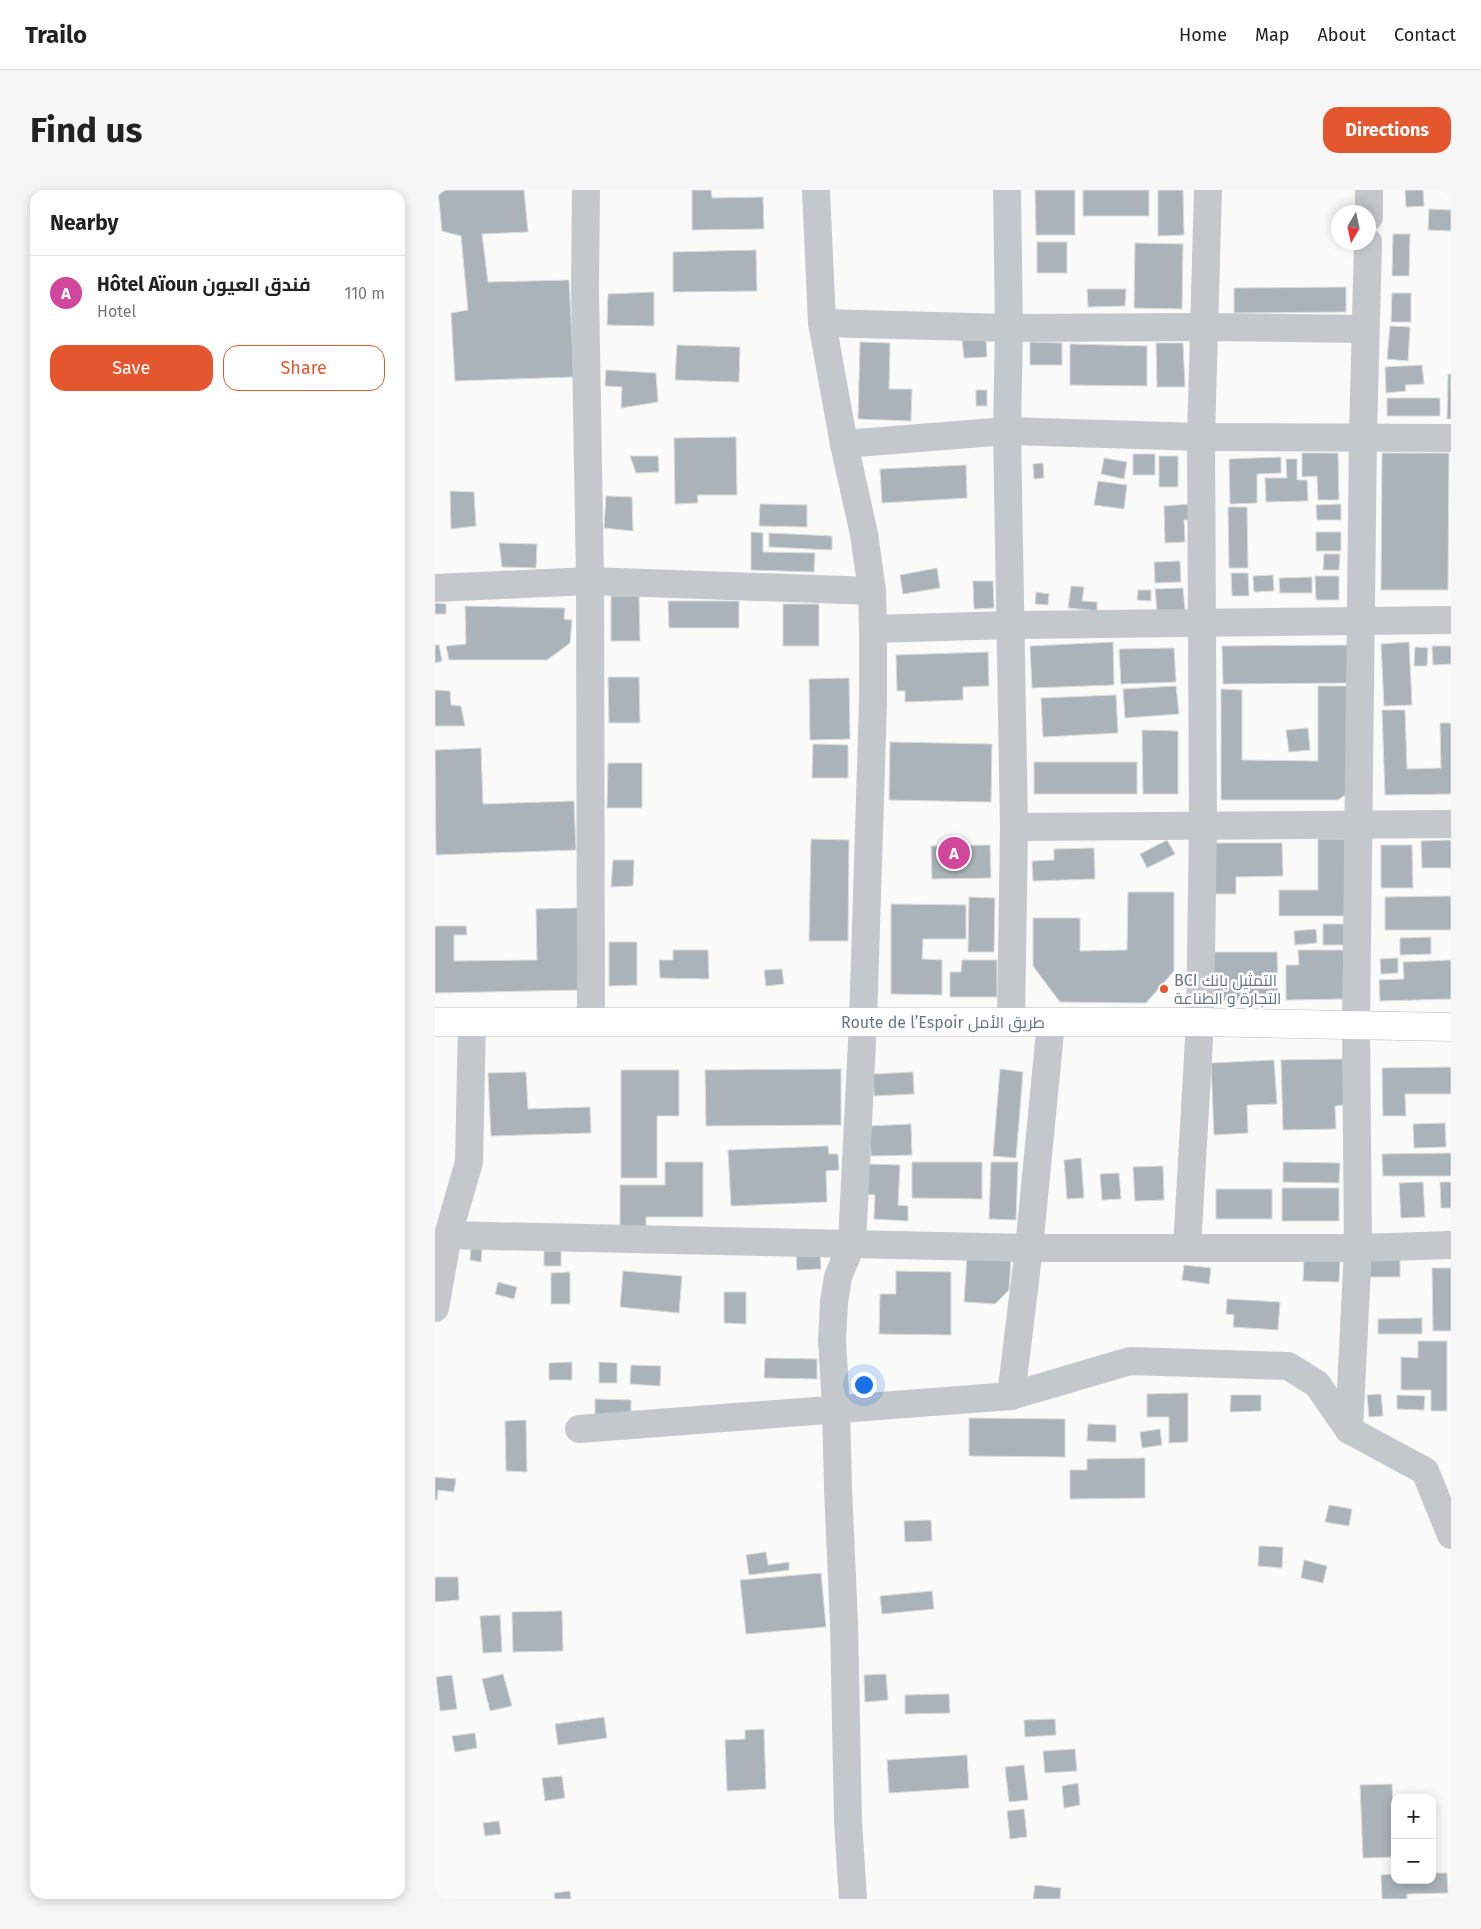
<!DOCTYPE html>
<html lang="en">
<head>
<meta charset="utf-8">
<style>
  body { margin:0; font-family:"Fira Sans",Cairo,sans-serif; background:#f6f6f6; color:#222 }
  .controls { position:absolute; right:15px; bottom:15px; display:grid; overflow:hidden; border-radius:10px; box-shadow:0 2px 12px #0003 }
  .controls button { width:45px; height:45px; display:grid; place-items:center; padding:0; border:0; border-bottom:1px solid #e0e0e0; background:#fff; color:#222; font:25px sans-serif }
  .compass { position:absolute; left:896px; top:15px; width:45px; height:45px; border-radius:50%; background:#fff; box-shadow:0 2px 12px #0003; rotate:189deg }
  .you { position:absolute; left:428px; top:1194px; width:18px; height:18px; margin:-12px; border:4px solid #fff; border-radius:50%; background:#1a73e8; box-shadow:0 0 0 8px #1a73e833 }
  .badge { display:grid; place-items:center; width:32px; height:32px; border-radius:50%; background:#e4572e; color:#fff; font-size:16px; font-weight:700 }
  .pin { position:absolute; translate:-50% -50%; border:2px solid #fff; box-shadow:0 1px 5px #0006 }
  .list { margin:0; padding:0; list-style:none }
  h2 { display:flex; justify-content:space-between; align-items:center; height:65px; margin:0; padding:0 20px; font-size:21px }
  h2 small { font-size:16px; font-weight:400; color:#767676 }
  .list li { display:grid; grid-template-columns:32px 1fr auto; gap:15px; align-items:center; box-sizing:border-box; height:75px; padding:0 20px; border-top:1px solid #e0e0e0 }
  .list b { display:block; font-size:19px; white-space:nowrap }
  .list p { margin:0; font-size:16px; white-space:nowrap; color:#767676 }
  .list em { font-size:16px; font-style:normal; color:#767676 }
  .actions { display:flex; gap:10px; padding:15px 20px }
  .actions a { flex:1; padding:11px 0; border:1px solid #e4572e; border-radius:15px; text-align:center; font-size:18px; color:#e4572e }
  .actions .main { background:#e4572e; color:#fff }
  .map { position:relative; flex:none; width:1016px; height:1709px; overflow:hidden; border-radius:15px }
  header { display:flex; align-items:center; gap:30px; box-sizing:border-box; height:70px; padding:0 25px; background:#fff; border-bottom:1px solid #e0e0e0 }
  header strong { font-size:24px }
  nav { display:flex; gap:28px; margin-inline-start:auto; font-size:18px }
  .intro { display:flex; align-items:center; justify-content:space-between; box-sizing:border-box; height:120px; padding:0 30px }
  h1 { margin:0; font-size:35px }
  .button { padding:12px 22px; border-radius:15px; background:#e4572e; color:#fff; font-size:18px; font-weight:700 }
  main { display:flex; gap:30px; padding:0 30px }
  aside { flex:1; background:#fff; border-radius:15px; box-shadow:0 2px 12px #0003 }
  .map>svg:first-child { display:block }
  .building { fill:#aab3b9; stroke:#dcdcda }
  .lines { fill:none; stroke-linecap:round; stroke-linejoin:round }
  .highway-casing { stroke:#b4b9bd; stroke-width:29 }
  .minor { stroke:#c3c8cc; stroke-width:28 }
  .highway { stroke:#fff; stroke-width:28 }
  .poi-dot { fill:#e4572e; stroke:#fff; stroke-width:2 }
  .labels { text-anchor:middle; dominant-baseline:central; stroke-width:5; stroke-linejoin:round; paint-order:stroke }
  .poi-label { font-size:16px; fill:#657683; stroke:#fff; text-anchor:start }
  .street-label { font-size:16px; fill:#657683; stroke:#fff }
</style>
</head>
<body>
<header>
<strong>Trailo</strong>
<nav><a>Home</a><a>Map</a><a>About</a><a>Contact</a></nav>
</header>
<div class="intro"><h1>Find us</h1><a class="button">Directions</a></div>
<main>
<aside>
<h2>Nearby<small></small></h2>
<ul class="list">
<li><span class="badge" style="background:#d1479c">A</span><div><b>Hôtel Aïoun فندق العيون</b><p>Hotel</p></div><em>110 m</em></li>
</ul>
<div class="actions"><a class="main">Save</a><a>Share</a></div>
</aside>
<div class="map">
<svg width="1016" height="1709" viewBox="0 0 1016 1709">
  <rect width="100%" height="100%" fill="#fafaf8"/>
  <g class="building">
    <polygon points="3,0 89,0 93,42 47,44 53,92 134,90 139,187 20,191 16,123 33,120 26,46 7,41"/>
    <polygon points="257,0 276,0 277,8 328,7 329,39 257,40"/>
    <polygon points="600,0 640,0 640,45 601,45"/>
    <rect x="648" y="0" width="66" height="26"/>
    <polygon points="723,0 748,0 749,45 723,46"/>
    <polygon points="970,0 988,0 989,16 971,17"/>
    <polygon points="994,19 1016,20 1016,41 993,40"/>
    <polygon points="958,44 975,44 974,86 957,86"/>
    <rect x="602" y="52" width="30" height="31"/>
    <polygon points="700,53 748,54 747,119 699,118"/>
    <polygon points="321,60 322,101 238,102 238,62"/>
    <polygon points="911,97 911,122 799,123 799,98"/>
    <polygon points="652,99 691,99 690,116 653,117"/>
    <polygon points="219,102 219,136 172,135 173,104"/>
    <polygon points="957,103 976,103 976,132 956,132"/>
    <polygon points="955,136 975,137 973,171 952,169"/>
    <polygon points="551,149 552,167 529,168 527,150"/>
    <polygon points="425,152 455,153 454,199 477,199 476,231 423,229"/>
    <polygon points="595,152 627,153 627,175 595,175"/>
    <polygon points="721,153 748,153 750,197 722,197"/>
    <polygon points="635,154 712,156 712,196 635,195"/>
    <polygon points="242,155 305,157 304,192 240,190"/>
    <polygon points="987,175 989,194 970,195 971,201 951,203 950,177"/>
    <polygon points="171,180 221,183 223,212 186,218 187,197 170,196"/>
    <polygon points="1013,184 1016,184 1016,229 1012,229"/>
    <rect x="541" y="200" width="11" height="16"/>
    <rect x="952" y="208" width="53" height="18"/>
    <polygon points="301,247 302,305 262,305 263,313 240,314 239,248"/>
    <polygon points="867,263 903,263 904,310 883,310 882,286 867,287"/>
    <polygon points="947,263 1014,263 1013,400 946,400"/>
    <rect x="698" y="264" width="22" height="21"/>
    <polygon points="195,266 223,266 224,282 201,283"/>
    <rect x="724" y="266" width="19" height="31"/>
    <polygon points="846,267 846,283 822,284 822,313 795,314 794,269"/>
    <polygon points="669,268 692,272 689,289 666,284"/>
    <polygon points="851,269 862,269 862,290 872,290 873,311 831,312 830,288 852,288"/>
    <polygon points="608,273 609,288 599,289 598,274"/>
    <polygon points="531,275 532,308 447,313 445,279"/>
    <polygon points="663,291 692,295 689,319 659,315"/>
    <polygon points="15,301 39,302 41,336 16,339"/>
    <polygon points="171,306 197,307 198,341 169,338"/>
    <polygon points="325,314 372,315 372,337 324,336"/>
    <polygon points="755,314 755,330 749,330 750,352 730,353 729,316"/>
    <polygon points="906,314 906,330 882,330 881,315"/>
    <polygon points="793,317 812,317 813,378 794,378"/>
    <polygon points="316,342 328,343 328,362 380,363 379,382 316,380"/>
    <rect x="881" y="342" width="25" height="19"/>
    <polygon points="334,343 397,346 397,360 334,357"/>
    <polygon points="64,353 102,354 101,378 67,377"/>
    <polygon points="889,364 905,364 904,380 888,380"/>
    <polygon points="745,371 746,392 720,393 719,372"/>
    <polygon points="502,378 505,398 468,404 465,385"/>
    <polygon points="796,383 813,383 814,406 797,406"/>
    <polygon points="838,385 839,401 819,402 818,386"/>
    <polygon points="880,386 904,386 904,410 881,410"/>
    <polygon points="877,387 877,403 845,403 844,388"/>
    <polygon points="538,391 558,391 559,418 539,419"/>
    <polygon points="636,396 649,397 647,411 662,412 662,421 633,418"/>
    <polygon points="748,398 750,420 722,422 720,399"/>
    <polygon points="703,400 716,400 716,411 702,410"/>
    <polygon points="601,402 614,404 613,415 600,414"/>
    <polygon points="176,406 204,406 205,451 176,451"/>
    <polygon points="233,411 304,411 304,438 234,438"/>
    <polygon points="0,413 11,414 11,424 0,424"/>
    <rect x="348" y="414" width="36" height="42"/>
    <polygon points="30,416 130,418 129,429 137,430 135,453 112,470 14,470 11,456 31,454"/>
    <polygon points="678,452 679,495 597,498 595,456"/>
    <polygon points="974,452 977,515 949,516 946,454"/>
    <polygon points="0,455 4,455 7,471 0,473"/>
    <polygon points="913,455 913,493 788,494 787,456"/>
    <polygon points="997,456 1016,456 1016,474 998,475"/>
    <polygon points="980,457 993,458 992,476 979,476"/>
    <polygon points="739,458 741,492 686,494 684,459"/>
    <polygon points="553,462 554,496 528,497 528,510 470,512 470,501 462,501 461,465"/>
    <polygon points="173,487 204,487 205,533 174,533"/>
    <polygon points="414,488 415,549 375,550 374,489"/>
    <polygon points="741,496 744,524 690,528 688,499"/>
    <polygon points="883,496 913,496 914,602 903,610 786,610 786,499 807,500 807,570 883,571"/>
    <polygon points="0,500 15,501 16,515 26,516 30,536 0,536"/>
    <polygon points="681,505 683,543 608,547 606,508"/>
    <polygon points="947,520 970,520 972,579 1006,578 1005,533 1016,533 1016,604 950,605"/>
    <polygon points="873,538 875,560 854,562 851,540"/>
    <polygon points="707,540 743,541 743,604 708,604"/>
    <polygon points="455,552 557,554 556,612 454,610"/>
    <polygon points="378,554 413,555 413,588 377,588"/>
    <polygon points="46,558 48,614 139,611 141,660 1,665 0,560"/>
    <rect x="599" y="572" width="103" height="32"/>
    <polygon points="173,573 207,573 207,618 172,618"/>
    <polygon points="376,649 414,650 413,751 374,751"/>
    <polygon points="883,649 910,649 910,726 844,726 844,700 883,700"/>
    <polygon points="732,650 740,664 712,678 705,664"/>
    <polygon points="1016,650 1016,678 987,678 986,651"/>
    <polygon points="777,653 847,653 848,686 801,687 801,704 777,704"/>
    <polygon points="555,655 556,688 497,689 496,656"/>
    <polygon points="946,655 977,655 978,698 946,698"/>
    <polygon points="659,658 660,689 598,691 597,671 619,670 619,659"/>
    <polygon points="178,670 199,670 198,696 176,697"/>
    <polygon points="693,702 739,702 739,781 711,813 625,812 598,776 598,728 645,728 645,761 692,760"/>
    <polygon points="1016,706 1016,740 950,740 950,707"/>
    <polygon points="534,707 560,708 559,762 533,762"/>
    <polygon points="456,714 531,715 531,749 488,749 487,769 507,770 507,805 456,804"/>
    <polygon points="143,718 145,800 0,803 0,736 31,736 32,745 19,745 19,771 102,770 101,719"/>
    <rect x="888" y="734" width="21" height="21"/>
    <polygon points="881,739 882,753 860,755 859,741"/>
    <polygon points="996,747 996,764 965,765 965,748"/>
    <polygon points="174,752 202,752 202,795 174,796"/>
    <polygon points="238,760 273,760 274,789 225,788 224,770 238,770"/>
    <polygon points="863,760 909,760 910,809 851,810 851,775 864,775"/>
    <polygon points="776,762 842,762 843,810 776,811"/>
    <polygon points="963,768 963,783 946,784 945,769"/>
    <polygon points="527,770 562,770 562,807 515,807 515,782 526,782"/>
    <polygon points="1016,770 1016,809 945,811 944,790 969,789 968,772"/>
    <polygon points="347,779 349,794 331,796 329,780"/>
    <polygon points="908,869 909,915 900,916 901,939 848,940 846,870"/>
    <polygon points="839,870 842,914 812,915 813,943 779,945 776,873"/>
    <polygon points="1016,877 1016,904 970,904 971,926 948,926 947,878"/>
    <polygon points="406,879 406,935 271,936 270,880"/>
    <polygon points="565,879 588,882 581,968 558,966"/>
    <polygon points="186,880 244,880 244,926 222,926 222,988 186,988"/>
    <polygon points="91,882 93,919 155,917 156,943 56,946 53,883"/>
    <polygon points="478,882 479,904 439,906 438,884"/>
    <polygon points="1010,933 1011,957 979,958 978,934"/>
    <polygon points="476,934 477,965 436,966 434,936"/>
    <polygon points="393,956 394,964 403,964 404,980 391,981 392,1012 296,1016 293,960"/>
    <polygon points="1016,963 1016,986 948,986 947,964"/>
    <polygon points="646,968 649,1008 632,1009 629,970"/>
    <polygon points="230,972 268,972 268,1027 211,1027 211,1039 185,1039 185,995 230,995"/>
    <polygon points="477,972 547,972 547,1009 477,1008"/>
    <polygon points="556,972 583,972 581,1030 554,1029"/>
    <polygon points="848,972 905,973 904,993 848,992"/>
    <polygon points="430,974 465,975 463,1015 473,1016 473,1031 439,1029 440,1005 429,1004"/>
    <polygon points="728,976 729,1010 700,1011 698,977"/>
    <polygon points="684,983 686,1009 667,1010 665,984"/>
    <polygon points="988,992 990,1027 966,1028 964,993"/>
    <polygon points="1005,992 1016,992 1016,1018 1006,1018"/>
    <rect x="847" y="998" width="57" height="33"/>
    <rect x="781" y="999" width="56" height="30"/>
    <polygon points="36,1058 47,1059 46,1072 35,1070"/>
    <polygon points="385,1060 386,1079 362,1080 361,1061"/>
    <rect x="109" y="1061" width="17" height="15"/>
    <polygon points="532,1066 576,1069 574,1100 560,1114 529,1112"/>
    <polygon points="869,1067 905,1068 904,1092 868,1091"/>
    <polygon points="965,1069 965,1087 934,1087 933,1070"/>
    <polygon points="749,1075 776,1078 774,1094 747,1090"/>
    <polygon points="997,1078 1016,1078 1016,1141 998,1141"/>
    <polygon points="188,1081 247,1086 244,1123 185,1117"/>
    <polygon points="461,1081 516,1082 516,1145 444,1144 445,1104 461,1104"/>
    <polygon points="135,1082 135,1114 116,1114 116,1083"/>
    <polygon points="63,1092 82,1097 79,1109 60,1104"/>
    <polygon points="289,1102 311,1102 311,1134 289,1133"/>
    <polygon points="792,1109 845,1112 843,1140 798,1137 799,1125 791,1124"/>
    <polygon points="987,1128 987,1144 943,1144 943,1129"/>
    <polygon points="983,1151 1012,1151 1012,1221 996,1221 996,1200 966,1200 966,1167 983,1168"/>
    <polygon points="330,1168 382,1169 382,1189 329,1188"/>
    <polygon points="137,1172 137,1190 114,1190 114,1173"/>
    <polygon points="164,1172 182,1173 182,1193 164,1193"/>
    <polygon points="196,1175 226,1176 225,1196 195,1194"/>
    <polygon points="753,1203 753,1252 734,1253 734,1227 712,1227 712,1204"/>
    <polygon points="946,1204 948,1226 934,1227 932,1205"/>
    <polygon points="796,1205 826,1205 826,1221 795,1222"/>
    <polygon points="962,1205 990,1206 989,1220 962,1219"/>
    <polygon points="160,1209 196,1210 196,1225 160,1225"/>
    <polygon points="534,1228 630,1229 630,1267 534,1266"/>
    <polygon points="91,1230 92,1282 71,1281 70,1231"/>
    <polygon points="653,1234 681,1235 681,1252 652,1251"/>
    <polygon points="725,1239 727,1255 707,1258 705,1242"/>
    <polygon points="710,1268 710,1308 635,1309 635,1280 652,1280 652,1269"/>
    <polygon points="0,1287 21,1289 19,1302 3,1300 2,1310 0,1310"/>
    <polygon points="894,1315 917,1319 914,1336 890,1332"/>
    <polygon points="496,1330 497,1351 470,1352 469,1331"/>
    <polygon points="824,1356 848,1357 847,1378 823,1376"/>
    <polygon points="331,1362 333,1375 354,1372 354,1380 314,1385 311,1365"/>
    <polygon points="869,1370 892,1376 888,1393 866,1388"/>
    <polygon points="386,1383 391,1437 311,1444 305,1390"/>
    <polygon points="0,1387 23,1387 24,1410 0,1412"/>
    <polygon points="497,1401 499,1419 447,1424 445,1406"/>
    <polygon points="127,1421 128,1461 78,1462 77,1422"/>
    <polygon points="65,1425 67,1462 48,1463 45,1426"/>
    <polygon points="68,1484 77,1516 55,1521 47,1489"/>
    <polygon points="451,1484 453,1510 430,1512 429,1485"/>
    <polygon points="17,1485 22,1519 5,1521 1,1487"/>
    <polygon points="514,1504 515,1523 470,1524 470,1505"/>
    <polygon points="169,1527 172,1548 123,1555 120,1534"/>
    <polygon points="620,1529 621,1545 590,1547 589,1530"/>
    <polygon points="329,1539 331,1599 292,1601 290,1550 310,1549 310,1540"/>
    <polygon points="40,1543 42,1558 20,1562 17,1546"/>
    <polygon points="640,1559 642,1581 610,1583 608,1561"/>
    <polygon points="532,1565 534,1598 454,1603 452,1570"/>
    <polygon points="589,1575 593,1610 574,1612 570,1577"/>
    <polygon points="127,1586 130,1608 110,1611 107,1588"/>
    <polygon points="643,1593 645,1615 629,1618 627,1596"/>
    <polygon points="957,1594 960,1667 928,1668 925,1595"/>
    <polygon points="589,1619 592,1647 575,1649 572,1621"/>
    <polygon points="64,1631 66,1644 50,1646 48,1633"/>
    <polygon points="997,1683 1012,1683 1013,1703 972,1704 972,1709 947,1709 946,1685 960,1684 960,1690 997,1690"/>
    <polygon points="600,1695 626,1698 625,1709 598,1709"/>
    <polygon points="135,1701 136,1709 120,1709 119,1703"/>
  </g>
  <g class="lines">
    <g class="highway-casing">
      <polyline id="highway" points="0,832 765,832 1016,837"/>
    </g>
    <g class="minor">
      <polyline points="151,0 150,100 155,391 156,832"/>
      <polyline points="381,0 387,133 409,254 429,344 437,401 438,439 438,512 428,832 417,1053 403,1087 399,1112 397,1150 401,1218 403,1298 409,1433 413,1631 418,1709"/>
      <polyline points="572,0 574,138 572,241 579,637 576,832"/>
      <polyline points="934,27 934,0"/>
      <polyline points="387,133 574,138 768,137 930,139"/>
      <polyline points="409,254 572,241 766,247 1016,248"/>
      <polyline points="0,398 155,391 437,401"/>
      <polyline points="438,439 576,435 1016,430"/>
      <polyline points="579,637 1016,634"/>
      <polyline points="13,1045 594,1058 923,1058 1016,1055"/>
      <polyline points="752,1058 765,832 768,636 766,247 773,0"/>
      <polyline points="0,1118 13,1045 34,972 37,832"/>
      <polyline points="576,1206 594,1058 616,832"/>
      <polyline points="144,1239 576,1206 695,1171 853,1176 882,1194 914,1240 990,1281 1016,1345"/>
      <polyline points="914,1240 923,1058 921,836 928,246 933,52"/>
    </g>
    <use href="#highway" class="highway"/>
  </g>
  <circle class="poi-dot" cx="729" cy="799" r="5"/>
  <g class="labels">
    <g class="poi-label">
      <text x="739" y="790">BCI التمثيل بانك<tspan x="739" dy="18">التجارة و الطناعة</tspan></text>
    </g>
    <g class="street-label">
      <text x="508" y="832">Route de l’Espoir طريق الأمل</text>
    </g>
  </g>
</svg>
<div class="controls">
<button>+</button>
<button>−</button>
</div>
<svg class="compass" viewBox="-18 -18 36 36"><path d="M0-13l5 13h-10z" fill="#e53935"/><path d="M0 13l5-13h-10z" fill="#767676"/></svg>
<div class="you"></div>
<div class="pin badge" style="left:519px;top:663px;background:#d1479c">A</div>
</div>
</main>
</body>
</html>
